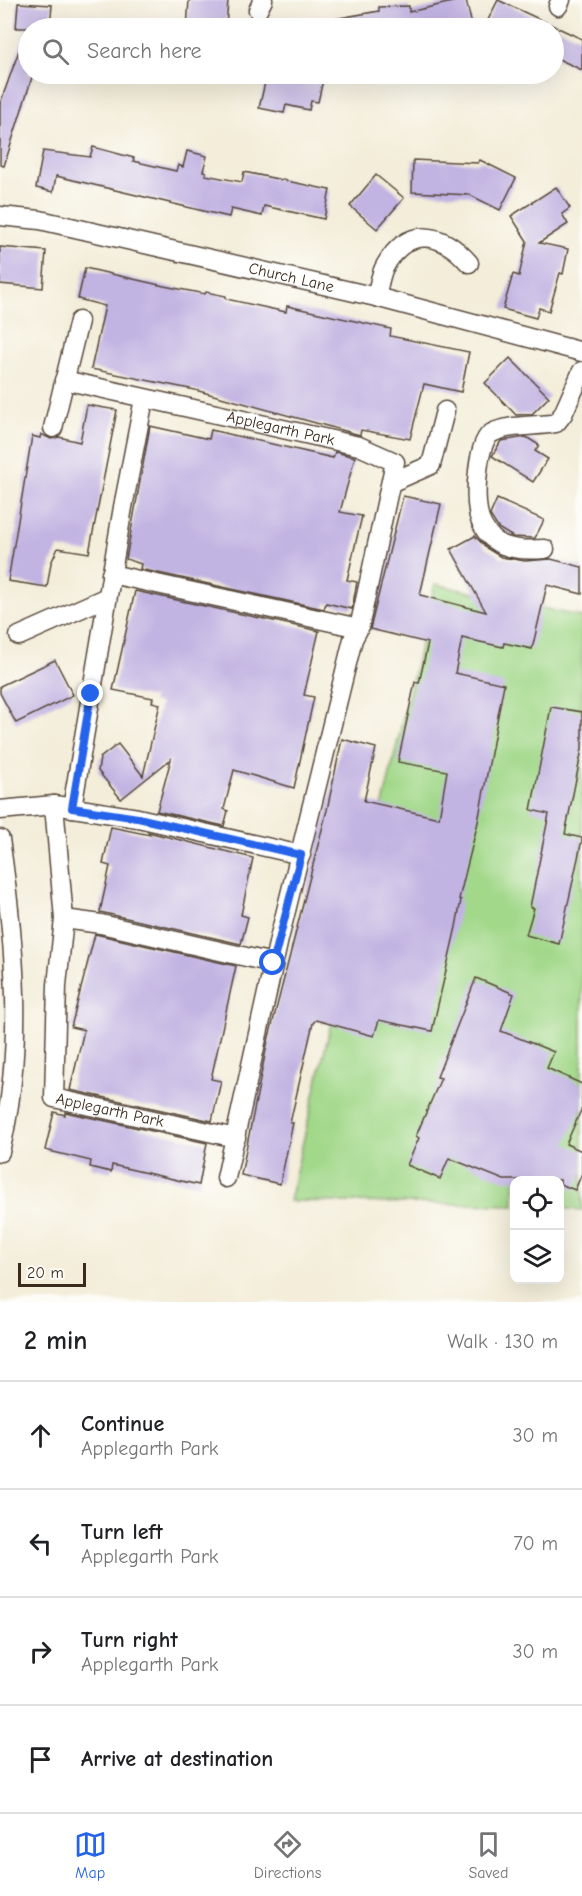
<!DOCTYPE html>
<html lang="en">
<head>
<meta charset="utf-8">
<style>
  body { margin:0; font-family:"Comic Neue",sans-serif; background:#f6f6f6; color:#202124 }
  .controls { position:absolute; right:18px; bottom:18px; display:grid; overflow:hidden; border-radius:12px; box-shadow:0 6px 24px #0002 }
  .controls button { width:54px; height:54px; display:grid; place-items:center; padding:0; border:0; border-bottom:2px solid #e0e0e0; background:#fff; color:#202124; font:30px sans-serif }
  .scale { position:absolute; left:18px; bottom:15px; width:68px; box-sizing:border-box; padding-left:6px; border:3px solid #3b2a1e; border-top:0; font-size:16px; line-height:21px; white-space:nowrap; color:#3b2a1e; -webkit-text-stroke:4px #fdfcf7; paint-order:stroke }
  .stop { position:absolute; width:18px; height:18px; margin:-14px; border:4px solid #2563eb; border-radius:50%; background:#fff }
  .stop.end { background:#2563eb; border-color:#fff; box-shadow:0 2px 6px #0008 }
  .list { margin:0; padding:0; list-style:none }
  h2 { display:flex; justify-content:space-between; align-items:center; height:78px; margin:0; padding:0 24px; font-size:26px }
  h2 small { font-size:20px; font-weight:400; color:#757577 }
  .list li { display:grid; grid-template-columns:39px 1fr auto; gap:18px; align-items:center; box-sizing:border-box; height:108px; padding:0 24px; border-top:2px solid #e0e0e0 }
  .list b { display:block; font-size:22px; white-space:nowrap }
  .list p { margin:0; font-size:20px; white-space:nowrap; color:#757577 }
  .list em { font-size:20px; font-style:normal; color:#757577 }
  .icon { flex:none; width:33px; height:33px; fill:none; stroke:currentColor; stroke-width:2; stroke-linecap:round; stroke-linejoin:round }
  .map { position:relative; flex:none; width:582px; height:1302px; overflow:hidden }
  .search { position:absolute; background:#fff; box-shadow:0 6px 24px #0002; left:18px; right:18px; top:18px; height:66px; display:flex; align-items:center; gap:15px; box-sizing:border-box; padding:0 21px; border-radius:33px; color:#757577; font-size:22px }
  .sheet { height:510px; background:#fff }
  nav { display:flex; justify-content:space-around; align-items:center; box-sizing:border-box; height:84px; border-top:2px solid #e0e0e0; background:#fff; font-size:16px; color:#757577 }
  nav a { display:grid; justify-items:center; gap:3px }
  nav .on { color:#2563eb }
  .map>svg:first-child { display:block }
  .green { fill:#a1d889; stroke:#6e8154; stroke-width:1.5 }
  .building { fill:#c1b3e2 }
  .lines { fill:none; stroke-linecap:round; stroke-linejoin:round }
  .minor-casing { stroke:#57473a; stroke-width:21 }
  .minor { stroke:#fff; stroke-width:18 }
  .route { stroke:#2563eb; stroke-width:8 }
  .labels { text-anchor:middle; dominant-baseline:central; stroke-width:4.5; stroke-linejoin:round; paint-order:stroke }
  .street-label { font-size:16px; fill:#3b2a1e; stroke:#fdfcf7 }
</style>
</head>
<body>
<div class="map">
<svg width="582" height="1302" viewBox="0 0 582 1302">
  <rect width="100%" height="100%" fill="#fdfcf7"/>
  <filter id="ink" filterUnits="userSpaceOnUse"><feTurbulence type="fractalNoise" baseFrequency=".0167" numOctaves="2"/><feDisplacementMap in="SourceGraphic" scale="12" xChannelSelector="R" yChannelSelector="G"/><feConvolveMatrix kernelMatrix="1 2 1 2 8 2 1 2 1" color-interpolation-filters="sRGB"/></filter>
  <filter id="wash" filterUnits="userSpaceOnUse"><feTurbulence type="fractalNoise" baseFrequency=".008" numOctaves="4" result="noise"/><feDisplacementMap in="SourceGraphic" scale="24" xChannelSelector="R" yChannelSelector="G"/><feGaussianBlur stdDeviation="1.35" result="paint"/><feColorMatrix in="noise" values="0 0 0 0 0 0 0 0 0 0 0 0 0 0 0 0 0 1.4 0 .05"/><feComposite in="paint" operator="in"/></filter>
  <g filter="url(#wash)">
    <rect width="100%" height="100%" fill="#f3edd9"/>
    <polygon class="green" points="435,584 582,617 582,1210 560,1208 560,1180 514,1180 514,1205 289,1201"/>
    <g id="blocks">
      <g class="building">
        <polygon points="189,0 228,0 226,28 187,28"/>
        <polygon points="461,0 466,0 472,25 457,28 334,28 334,19 379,11 379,7 409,6 409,12"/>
        <polygon points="498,0 582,39 582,70 554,57 554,28 484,28"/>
        <polygon points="18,3 52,5 50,28 16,28"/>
        <polygon points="26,31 28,31 28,74 33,74 4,166 0,165 0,104"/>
        <polygon points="267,74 317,74 316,79 323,80 318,102 311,101 309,110 286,105 284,113 259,108"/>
        <polygon points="93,147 134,158 133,161 176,171 178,165 183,167 187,151 207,156 203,171 206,172 205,175 242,182 244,172 330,190 324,219 264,206 262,216 231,209 229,217 56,176 53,192 36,188 43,151 90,157"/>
        <polygon points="413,160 478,163 480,160 516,178 500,210 470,195 412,192"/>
        <polygon points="376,175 404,198 377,229 350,206"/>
        <polygon points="556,187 570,208 562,214 568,224 539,243 568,249 563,274 560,273 549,311 539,308 536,318 503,309 513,274 519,276 527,241 511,216"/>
        <polygon points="0,247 46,251 43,288 0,284"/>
        <polygon points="85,268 164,286 205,294 206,292 226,296 226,299 286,312 287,306 391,329 390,336 469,352 461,392 424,384 410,439 361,430 360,435 195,390 91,369 105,306 78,299"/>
        <polygon points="510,358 549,397 532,414 516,415 485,383"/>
        <polygon points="87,405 117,410 89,553 58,548 51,563 47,587 8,581 32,436 40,438 41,434 51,439 59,437 80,442"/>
        <polygon points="150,426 209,439 211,430 333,458 335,452 355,457 340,512 362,516 347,580 357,582 352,609 326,603 324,609 140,569 141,564 126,559"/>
        <polygon points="526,437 539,445 535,451 548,459 533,482 492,456 501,441"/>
        <polygon points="403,496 441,504 420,595 486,612 451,549 475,536 486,548 501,557 525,561 551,559 582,567 582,594 547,585 532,649 504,643 503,647 462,638 455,673 504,684 478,822 459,899 461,900 456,927 432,1031 379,1020 374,1036 316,1020 313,1023 290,1123 293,1123 280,1184 241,1175 267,1045 327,810 342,739 376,748 364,801 439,818 447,771 398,762 415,682 419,683 428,643 370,629"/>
        <polygon points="497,499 544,520 535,538 513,537 498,528 490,515"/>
        <polygon points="135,591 319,631 304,695 314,697 294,788 234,770 224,809 228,811 224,826 157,811 171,759 121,799 98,771 100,758 118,744 143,776 160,704 152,702 153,698 113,690"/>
        <polygon points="55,660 73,695 16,723 0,693 0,686"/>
        <polygon points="551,707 582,712 582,749 565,834 582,838 582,840 559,944 526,935 534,908 530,907 549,814 531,810"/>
        <polygon points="111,827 150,835 148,832 253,858 241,915 248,917 241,944 100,912 110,866 103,864"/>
        <polygon points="95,934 236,966 211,1079 221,1081 212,1121 70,1090 84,1030 71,1027"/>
        <polygon points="476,978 514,994 501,1031 554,1052 547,1068 582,1084 582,1108 566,1144 582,1151 582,1173 575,1190 560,1184 560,1180 504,1180 449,1158 440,1179 407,1165 419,1138 416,1136 441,1078 437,1077"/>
        <polygon points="54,1112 65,1115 65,1112 207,1143 199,1185 112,1165 111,1172 90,1167 91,1161 45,1150"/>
      </g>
    </g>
  </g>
  <g filter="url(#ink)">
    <use href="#blocks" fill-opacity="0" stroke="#57473a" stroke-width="1.5"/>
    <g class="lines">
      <g class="minor-casing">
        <g id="minor">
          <polyline points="558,6 561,0"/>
          <polyline points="258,10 263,0"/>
          <path id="s1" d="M0,216L40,220L376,297L582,352"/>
          <path d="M376,297C379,287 380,274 385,266C408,225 442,232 469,263"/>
          <path id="s2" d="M64,380L359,446L395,462L359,628L353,639L279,939L226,1178"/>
          <polyline points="53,428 79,321"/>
          <polyline points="392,482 431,465 445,411"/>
          <path d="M545,549C529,550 506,551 493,539C485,532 479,521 478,511C475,495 477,440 492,433C510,424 536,427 556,423L563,414L582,371"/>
          <polyline points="111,574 359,628"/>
          <polyline points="19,636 107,597"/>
          <path id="s3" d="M54,805L64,919L57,985L54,1098L236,1138"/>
          <polyline points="72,808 123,507 144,399"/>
          <polyline points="0,810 54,805 138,818 301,855"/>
          <path d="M0,839C15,942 25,1049 0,1152"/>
          <polyline points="64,919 101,924 273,963"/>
        </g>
      </g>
      <use href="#minor" class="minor"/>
    </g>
  </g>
  <g class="lines" filter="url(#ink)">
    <polyline class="route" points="91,694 72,808 138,818 301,855 273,963"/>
  </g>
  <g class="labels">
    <g class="street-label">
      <text stroke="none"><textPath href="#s1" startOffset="298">Church Lane</textPath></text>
      <text stroke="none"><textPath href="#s2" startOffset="222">Applegarth Park</textPath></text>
      <text stroke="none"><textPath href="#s3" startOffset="351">Applegarth Park</textPath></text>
    </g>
  </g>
</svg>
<div class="controls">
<button><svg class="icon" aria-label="locate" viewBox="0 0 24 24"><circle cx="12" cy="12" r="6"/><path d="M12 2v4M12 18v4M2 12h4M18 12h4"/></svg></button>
<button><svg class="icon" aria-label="layers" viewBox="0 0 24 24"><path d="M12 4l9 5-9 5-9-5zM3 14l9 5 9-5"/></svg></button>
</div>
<div class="scale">20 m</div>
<div class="stop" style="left:273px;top:963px"></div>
<div class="stop end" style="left:91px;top:694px"></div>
<div class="search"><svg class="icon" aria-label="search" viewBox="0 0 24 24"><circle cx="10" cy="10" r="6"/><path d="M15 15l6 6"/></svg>Search here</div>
</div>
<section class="sheet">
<h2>2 min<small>Walk · 130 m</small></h2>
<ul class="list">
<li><svg class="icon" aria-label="ahead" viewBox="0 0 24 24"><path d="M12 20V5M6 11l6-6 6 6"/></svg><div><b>Continue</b><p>Applegarth Park</p></div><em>30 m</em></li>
<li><svg class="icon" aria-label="left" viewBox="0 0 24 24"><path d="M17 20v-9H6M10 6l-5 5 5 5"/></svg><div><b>Turn left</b><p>Applegarth Park</p></div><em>70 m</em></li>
<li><svg class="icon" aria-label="right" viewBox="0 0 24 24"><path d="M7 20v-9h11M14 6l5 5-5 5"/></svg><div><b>Turn right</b><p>Applegarth Park</p></div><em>30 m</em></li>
<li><svg class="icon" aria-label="arrive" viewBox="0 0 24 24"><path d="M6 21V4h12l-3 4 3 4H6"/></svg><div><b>Arrive at destination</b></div></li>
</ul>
</section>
<nav>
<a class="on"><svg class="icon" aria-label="map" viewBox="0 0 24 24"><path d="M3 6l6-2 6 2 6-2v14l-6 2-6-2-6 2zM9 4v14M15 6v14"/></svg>Map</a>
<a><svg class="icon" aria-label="directions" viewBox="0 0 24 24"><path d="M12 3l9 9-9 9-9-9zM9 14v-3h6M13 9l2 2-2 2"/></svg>Directions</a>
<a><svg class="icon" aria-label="saved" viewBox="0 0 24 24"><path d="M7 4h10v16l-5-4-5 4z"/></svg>Saved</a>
</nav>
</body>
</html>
